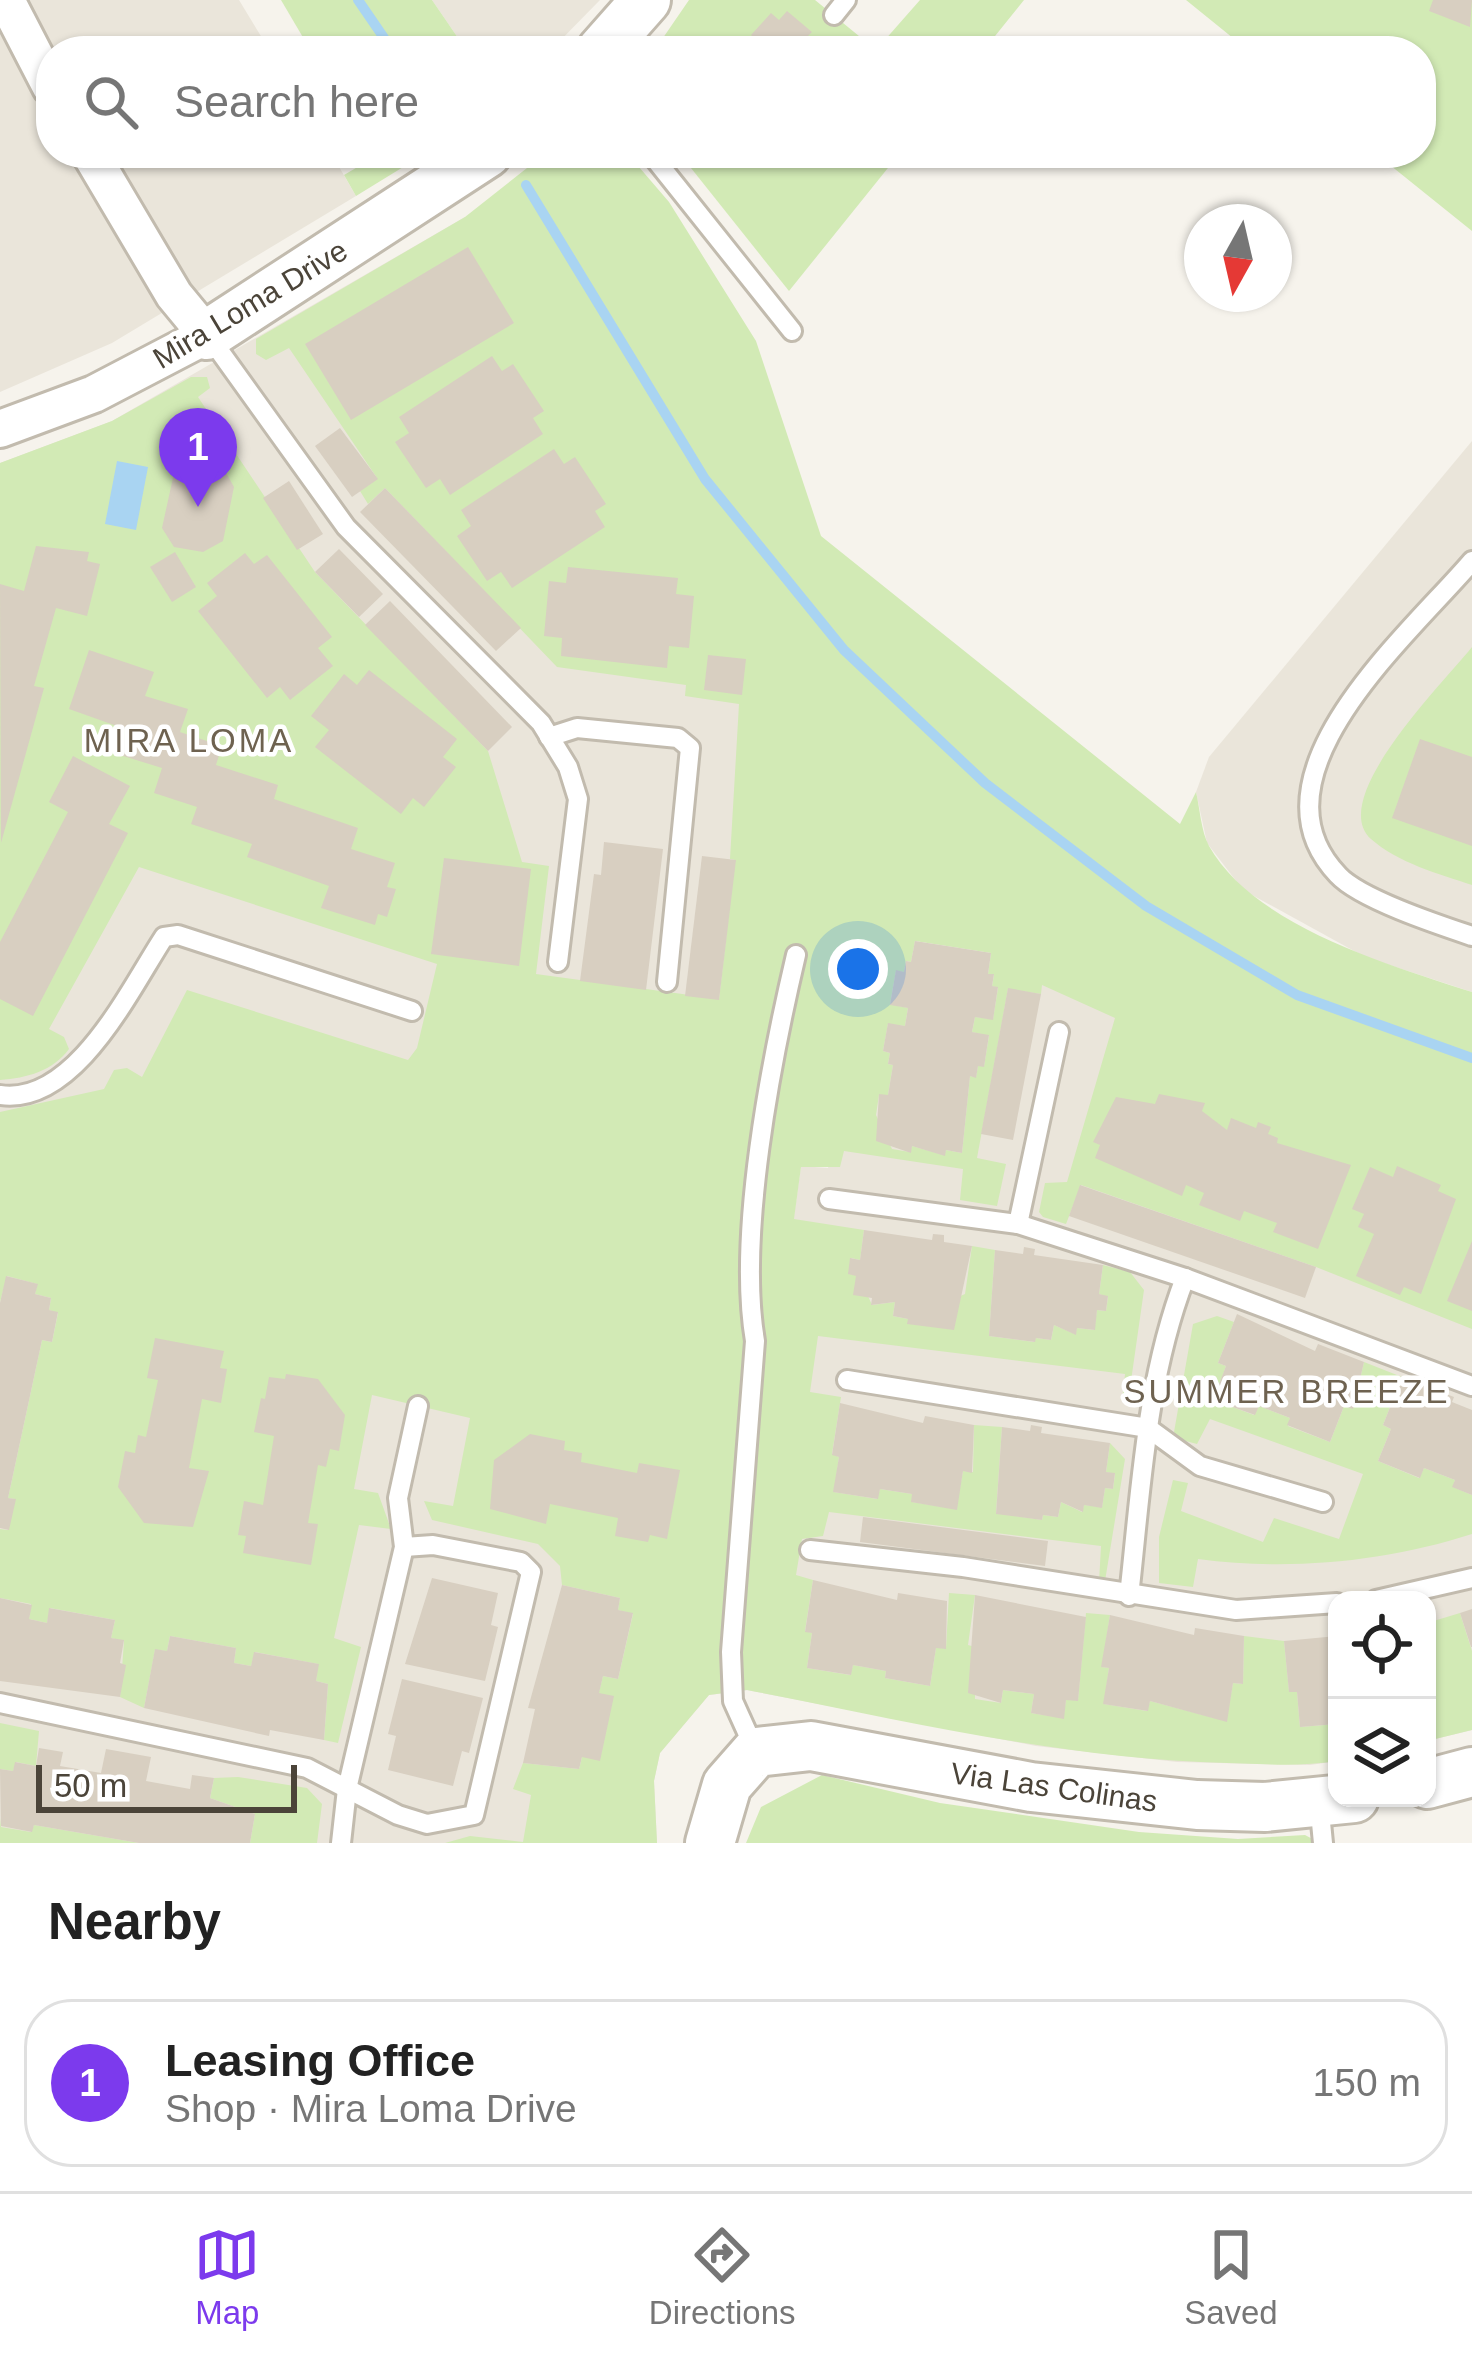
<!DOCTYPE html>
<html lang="en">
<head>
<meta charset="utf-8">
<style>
  body { margin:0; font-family:Arial,sans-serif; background:#f2f2f2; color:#222 }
  .controls { position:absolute; right:36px; bottom:36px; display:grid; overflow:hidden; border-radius:24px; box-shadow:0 3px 9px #0004 }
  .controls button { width:108px; height:108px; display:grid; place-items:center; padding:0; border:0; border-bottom:3px solid #e0e0e0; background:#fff; color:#222; font:60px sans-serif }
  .compass { position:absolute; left:1184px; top:204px; width:108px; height:108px; border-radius:50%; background:#fff; box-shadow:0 3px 9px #0004; rotate:188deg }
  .scale { position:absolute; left:36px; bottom:30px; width:261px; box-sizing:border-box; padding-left:12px; border:6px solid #4b4439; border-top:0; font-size:33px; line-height:42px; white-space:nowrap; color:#4b4439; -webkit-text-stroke:9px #fff; paint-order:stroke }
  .you { position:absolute; left:858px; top:969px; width:42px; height:42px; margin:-30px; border:9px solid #fff; border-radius:50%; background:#1a73e8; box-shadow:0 0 0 18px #1a73e833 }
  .badge { display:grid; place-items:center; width:78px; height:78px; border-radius:50%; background:#7c3aed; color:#fff; font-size:39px; font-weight:700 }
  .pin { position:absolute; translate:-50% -99px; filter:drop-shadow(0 3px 6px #0008) }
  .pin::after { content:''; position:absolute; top:63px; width:42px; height:36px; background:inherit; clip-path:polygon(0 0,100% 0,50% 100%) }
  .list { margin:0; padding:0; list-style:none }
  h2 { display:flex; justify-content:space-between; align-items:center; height:156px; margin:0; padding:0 48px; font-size:51px }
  h2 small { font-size:39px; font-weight:400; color:#767676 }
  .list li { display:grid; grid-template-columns:78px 1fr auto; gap:36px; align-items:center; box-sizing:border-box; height:168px; margin:0 24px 24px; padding:0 24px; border:3px solid #e0e0e0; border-radius:48px }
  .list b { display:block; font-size:45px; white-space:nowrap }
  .list p { margin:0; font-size:39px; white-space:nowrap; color:#767676 }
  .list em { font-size:39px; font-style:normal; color:#767676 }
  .icon { flex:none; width:66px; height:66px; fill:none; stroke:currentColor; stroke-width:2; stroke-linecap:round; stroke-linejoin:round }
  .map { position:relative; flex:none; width:1472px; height:1843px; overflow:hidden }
  .search { position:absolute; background:#fff; box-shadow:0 3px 9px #0004; left:36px; right:36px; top:36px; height:132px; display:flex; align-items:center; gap:30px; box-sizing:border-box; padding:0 42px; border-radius:48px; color:#767676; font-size:45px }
  .sheet { height:348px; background:#fff }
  nav { display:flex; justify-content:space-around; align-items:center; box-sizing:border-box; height:168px; border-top:3px solid #e0e0e0; background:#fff; font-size:33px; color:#767676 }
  nav a { display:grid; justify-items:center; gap:6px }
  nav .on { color:#7c3aed }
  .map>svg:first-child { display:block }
  .residential { fill:#eae5da }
  .green { fill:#d2eab5; fill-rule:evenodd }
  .water { fill:#a9d4f2 }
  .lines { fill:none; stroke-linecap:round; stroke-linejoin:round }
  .stream { stroke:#a9d4f2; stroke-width:10 }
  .building { fill:#d8cfc1 }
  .service-casing { stroke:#c2bbae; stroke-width:24 }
  .minor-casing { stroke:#c2bbae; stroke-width:42 }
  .tertiary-casing { stroke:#c2bbae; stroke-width:54 }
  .service { stroke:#fff; stroke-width:18 }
  .minor { stroke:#fff; stroke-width:36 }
  .tertiary { stroke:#fff; stroke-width:48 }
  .labels { text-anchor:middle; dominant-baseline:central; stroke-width:9; stroke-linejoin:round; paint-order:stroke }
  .street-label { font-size:30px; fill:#4b4439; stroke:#fff }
  .neighbourhood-label { font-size:33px; letter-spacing:3px; fill:#6e6250; stroke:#fff }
</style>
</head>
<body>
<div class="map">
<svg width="1472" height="1843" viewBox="0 0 1472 1843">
  <rect width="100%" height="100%" fill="#f6f3ec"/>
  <g class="residential">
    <polygon points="0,0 239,0 270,51 51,51 51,153 331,153 356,196 112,343 0,392"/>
    <polygon points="432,0 600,0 550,51 467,51"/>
    <polygon points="465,217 741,647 733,1002 466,965 776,1344 801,1166 828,1168 874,935 991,953 1472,1139 1472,1730 1427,1741 1427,1600 1337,1600 1337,1761 1310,1765 1177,1762 1036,1746 747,1690 709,1695 660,1753 654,1781 657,1843 0,1843 0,463 112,421"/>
    <polygon points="1472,441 1472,992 1365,957 1243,890 1207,843 1196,792 1209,757"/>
  </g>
  <g class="green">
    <polygon points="281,0 432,0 467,51 311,51"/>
    <polygon points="689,0 815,0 876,50 920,0 1024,0 983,51 654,51"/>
    <polygon points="1186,0 1472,0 1472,231 1375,153 1421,153 1421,51 1249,51"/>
    <polygon points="369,153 426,153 356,196 344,175 371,159"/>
    <path d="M546,153H627L669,202L756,341L821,536L1180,824L1196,792C1200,809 1201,831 1209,846C1254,926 1389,965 1472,992V1329L1316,1267L1081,1185L1066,1224L1043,1217L1039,1212L1045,1183L1067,1182L1115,1018L1042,985L1041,994L1008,989L977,1158L1006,1164L997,1206L960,1200L963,1169L844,1151L840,1167H801L794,1219L864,1230L860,1260L851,1258L872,1305L895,1302L893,1316L908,1319L965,1294L972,1246L995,1250L989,1336L1034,1342L1036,1338L1051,1340L1054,1325L1075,1334L1077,1328L1094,1330L1097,1310L1106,1311L1108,1297L1099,1294L1103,1265L1130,1272L1144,1290L1128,1402L1122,1401L1125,1374L818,1336L810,1392L841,1397L832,1454L839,1457L834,1492L877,1499L880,1489L912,1494V1502L956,1509L963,1471L973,1472L974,1425L1002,1427L996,1513L1042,1520L1043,1515L1058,1517L1061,1502L1082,1512L1084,1505L1102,1507L1105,1488L1113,1489L1115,1474L1106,1472L1110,1443L1125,1459L1105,1581L1099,1582L1101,1546L829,1512L823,1536L802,1539L796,1575L813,1580L805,1631L812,1633L807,1668L850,1675L853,1665L886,1671L885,1678L930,1686L936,1648H946L949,1593L975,1595L968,1645L975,1647V1699L1001,1703L1003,1690L1034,1694L1031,1713L1063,1718L1066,1700H1078L1086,1613L1110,1615L1102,1667L1109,1668L1104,1704L1147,1711L1150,1701L1226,1721L1233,1683L1243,1684L1244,1636L1284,1641L1289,1691L1297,1692L1300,1727L1337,1724V1761C1300,1767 1264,1764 1227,1763C1065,1759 906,1721 747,1690L709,1695L660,1753L654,1781L657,1843H445L470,1836L523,1842L531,1795L513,1789L523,1763L579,1769L603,1676L618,1679L633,1614L618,1610L620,1598L562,1585L560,1566L538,1544L432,1520L424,1501L453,1506L470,1418L372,1395L354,1489L378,1493L391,1529L359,1525L334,1638L361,1647L338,1743L324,1740L328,1684L316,1681L318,1664L255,1652L251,1666L234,1663L236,1648L170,1636L167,1651L155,1650L144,1708L120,1697L124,1641L111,1638L115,1620L50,1608L47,1623L29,1619L31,1604L0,1598V1529L8,1530L15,1499L8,1498L42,1340L52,1342L58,1313L49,1310L51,1298L35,1294L37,1284L7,1276L0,1302V1112L104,1089L114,1070L127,1068L142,1077L187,990L408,1060L417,1048L437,964L139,867L49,1029L64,1037L69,1049C53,1071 27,1078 0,1080V463L112,421L191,377H207L210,388L198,397L315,572L488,751L522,862L549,866L536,974L719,999L735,860L730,859L739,704L685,696L686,685L557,667L385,488L368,504L360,491L377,478L289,348L266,360L256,354V339L465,217ZM915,941L991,953L988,974L994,975L992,986L998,988L993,1019L975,1017L972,1032L989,1036L984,1066H978L976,1077L970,1076L962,1153L946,1150L944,1155L912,1146L910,1152L892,1149L876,1115L879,1095H888L893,1065L888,1064L890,1053L883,1051L888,1024L905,1026L908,1008L890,1004L896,971L904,972L906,961L911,962Z"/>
    <polygon points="679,153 900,153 789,291"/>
    <path d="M1472,647V885C1439,874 1398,863 1371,839C1326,799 1445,681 1472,647Z"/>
    <path d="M1217,1316L1234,1322L1218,1363L1226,1366L1214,1400L1254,1415L1259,1406L1290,1418L1288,1426L1330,1442L1344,1406L1353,1408L1364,1362L1402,1377L1383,1425L1391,1429L1378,1461L1419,1478L1424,1468L1455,1480L1453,1487L1472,1495V1534C1385,1562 1289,1571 1198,1559L1193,1587L1159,1583V1537L1173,1480L1188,1483L1181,1511L1263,1542L1274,1518L1339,1539L1363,1474L1210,1419L1197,1444L1178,1439L1174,1432L1193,1324Z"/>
    <polygon points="1460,1613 1472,1651 1472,1730 1427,1741 1427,1623"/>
    <polygon points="0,1723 39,1731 36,1766 16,1762 13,1771 0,1769"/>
    <polygon points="822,1775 940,1803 1139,1832 1238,1839 1305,1835 1320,1843 746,1843 761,1807"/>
    <polygon points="238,1777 307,1788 322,1804 317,1843 250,1843 255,1814 210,1798 214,1778"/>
    <polygon points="0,1818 1,1827 31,1832 34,1825 139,1843 0,1843"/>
  </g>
  <polygon class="water" points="117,461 148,467 136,530 105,524"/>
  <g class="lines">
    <g class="stream">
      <polyline points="358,0 393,51"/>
      <polyline points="526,185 705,479 844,650 985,783 1146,906 1297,995 1472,1058"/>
    </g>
  </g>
  <g class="building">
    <polygon points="1433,0 1472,0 1470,27 1429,11"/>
    <polygon points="787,11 812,32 804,40 817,51 754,51 761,43 751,35 771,13 779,20"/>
    <polygon points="468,247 514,323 351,420 305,344"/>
    <polygon points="492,356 502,371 513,364 544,411 533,418 543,434 450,495 440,479 426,488 395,442 409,433 399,417"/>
    <polygon points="340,428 378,479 352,497 315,446"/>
    <polygon points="554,449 564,464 575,457 606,504 595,511 605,527 512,588 501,572 487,581 457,536 471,526 461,510"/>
    <polygon points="192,464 225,471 234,487 223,541 203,552 174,547 162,528 174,473"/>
    <polygon points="289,481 323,534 297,550 263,498"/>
    <polygon points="385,488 521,628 496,651 360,512"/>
    <polygon points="36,546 89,552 87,561 100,564 87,616 56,608 34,686 44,688 1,843 0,584 24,591"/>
    <polygon points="339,549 383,594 359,617 315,572"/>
    <polygon points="175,552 196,587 172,602 150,567"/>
    <polygon points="245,553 254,564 267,555 332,637 318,648 333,666 290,700 280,687 267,698 198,611 217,596 207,583"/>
    <polygon points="568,567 678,578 676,594 694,596 689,648 669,646 667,668 561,656 562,638 544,636 549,581 566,583"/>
    <polygon points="390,601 512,727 488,751 365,625"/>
    <polygon points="89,650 154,672 145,696 188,709 180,732 222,746 216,765 278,785 274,799 358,828 351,849 395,863 387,887 396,889 387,917 378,914 375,925 321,908 329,886 247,857 252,844 191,824 197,807 154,793 162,768 120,755 128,730 69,709"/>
    <polygon points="708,655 746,659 742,695 704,690"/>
    <polygon points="369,670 457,739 443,757 456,767 424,807 413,798 401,814 315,747 329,730 311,716 344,674 357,685"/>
    <polygon points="1420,739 1472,757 1472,846 1392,818"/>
    <polygon points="73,756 130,786 109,824 128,833 33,1016 0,999 0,942 68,812 49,802"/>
    <polygon points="604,842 663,849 646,990 580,981 594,874 601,875"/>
    <polygon points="702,856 736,860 719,1000 685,996"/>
    <polygon points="444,858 531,869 519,966 431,954"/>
    <polygon points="915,941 991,953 988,974 994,974 992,986 998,987 993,1020 975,1017 972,1032 989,1035 984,1067 978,1066 976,1078 970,1076 962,1153 946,1150 945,1156 912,1146 911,1153 876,1141 879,1094 888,1095 893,1065 888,1064 890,1053 883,1051 888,1023 905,1026 908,1008 890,1005 896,970 904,972 906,961 911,962"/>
    <polygon points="1008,988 1041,994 1013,1140 981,1134"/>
    <polygon points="1159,1094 1205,1103 1202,1111 1227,1130 1231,1118 1256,1128 1258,1122 1271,1127 1268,1134 1278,1138 1277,1143 1351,1165 1318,1249 1273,1232 1277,1223 1244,1211 1240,1221 1199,1205 1204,1193 1186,1185 1182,1196 1095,1158 1100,1145 1093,1142 1116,1097 1155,1104"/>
    <polygon points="1397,1166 1441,1185 1438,1191 1456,1199 1421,1294 1404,1287 1400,1295 1356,1276 1374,1234 1358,1227 1364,1214 1352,1209 1370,1167 1393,1177"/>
    <polygon points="1080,1185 1316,1267 1305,1298 1069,1216"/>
    <polygon points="864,1230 932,1240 933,1234 944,1235 944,1242 972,1246 954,1330 907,1324 908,1319 893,1316 895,1302 871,1305 872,1298 853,1295 856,1276 848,1274 850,1258 860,1260"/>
    <polygon points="1472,1241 1472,1311 1447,1301"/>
    <polygon points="1024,1247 1035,1249 1034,1255 1103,1265 1099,1294 1108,1296 1106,1311 1097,1310 1095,1330 1077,1328 1076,1335 1054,1325 1051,1340 1036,1338 1035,1342 989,1336 995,1250 1023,1254"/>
    <polygon points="6,1276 38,1284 35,1294 51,1298 49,1310 58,1312 52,1342 42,1340 8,1498 16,1499 9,1530 0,1528 0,1303"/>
    <polygon points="1237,1314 1315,1351 1318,1344 1364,1362 1353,1409 1344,1406 1330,1442 1287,1425 1290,1418 1259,1406 1255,1415 1213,1400 1226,1366 1218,1363"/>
    <polygon points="155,1338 224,1351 220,1368 227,1369 221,1403 202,1399 189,1468 209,1471 193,1527 144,1523 118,1487 125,1451 135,1453 138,1435 146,1437 158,1380 147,1378"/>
    <polygon points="286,1374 318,1379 345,1415 339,1451 330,1449 326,1467 318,1465 308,1523 318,1524 311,1565 243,1553 246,1536 238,1535 244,1501 263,1505 274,1436 254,1432 261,1398 265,1399 269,1377 285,1379"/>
    <polygon points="1402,1377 1454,1397 1452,1402 1472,1410 1472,1495 1452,1487 1455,1480 1424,1468 1420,1478 1378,1461 1391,1429 1383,1425"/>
    <polygon points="840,1403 923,1423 925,1416 974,1425 972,1473 963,1471 957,1510 911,1502 912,1494 880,1489 878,1499 833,1492 839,1457 832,1455"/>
    <polygon points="1031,1425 1042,1427 1041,1433 1110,1443 1106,1472 1115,1473 1113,1489 1105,1488 1102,1508 1084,1505 1083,1512 1061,1502 1058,1517 1043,1515 1042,1520 996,1514 1002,1427 1030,1431"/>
    <polygon points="530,1434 565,1441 564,1450 582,1453 581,1462 637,1473 639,1463 680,1470 667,1539 650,1535 648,1542 615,1536 618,1518 550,1504 546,1524 490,1509 494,1460"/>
    <polygon points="863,1517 1048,1541 1045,1566 860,1542"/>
    <polygon points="432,1578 498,1593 491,1625 498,1627 485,1681 405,1664"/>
    <polygon points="813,1580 897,1600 898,1593 947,1601 946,1649 936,1648 930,1686 885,1678 886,1671 853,1665 851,1675 807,1668 812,1633 805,1632"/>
    <polygon points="562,1585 620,1598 618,1610 633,1613 618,1679 603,1676 599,1693 614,1696 600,1761 582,1757 579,1769 523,1763 535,1709 528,1708"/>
    <polygon points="975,1595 1086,1617 1078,1701 1066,1700 1064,1719 1031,1713 1034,1694 1003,1690 1001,1703 968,1693"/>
    <polygon points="0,1598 32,1605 29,1619 47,1623 49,1608 115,1620 111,1638 124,1640 120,1663 126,1665 120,1697 0,1681"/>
    <polygon points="1472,1609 1472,1647 1471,1647 1460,1613"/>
    <polygon points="1110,1615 1194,1635 1195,1628 1244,1636 1243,1684 1233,1683 1227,1722 1150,1701 1148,1711 1103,1704 1109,1668 1101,1667"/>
    <polygon points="170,1636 236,1648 234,1663 251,1666 254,1652 319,1664 316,1681 328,1684 324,1740 270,1730 269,1736 144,1708 155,1649 167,1651"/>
    <polygon points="1337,1636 1337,1724 1300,1727 1297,1692 1289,1692 1284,1641"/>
    <polygon points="402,1679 483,1698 469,1753 462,1751 453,1786 388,1770 396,1736 388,1734"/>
    <polygon points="39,1748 63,1752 60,1766 101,1773 106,1749 151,1757 146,1781 190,1789 192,1775 214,1778 210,1798 255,1814 250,1843 139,1843 34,1825 32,1832 1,1826 0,1769 13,1771 15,1762 36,1766"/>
  </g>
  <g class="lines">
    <g class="service-casing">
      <g id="service">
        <polyline points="834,15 846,0"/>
        <polyline points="650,153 792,331"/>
        <polyline points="208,335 346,527 541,723 568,767 578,799 558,962"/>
        <path d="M1472,561C1408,636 1243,776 1338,875C1360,899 1439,925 1472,936"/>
        <polyline points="549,737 577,728 678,738 690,748 667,982"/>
        <path d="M0,1095C75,1106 130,989 164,937L178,935L412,1011"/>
        <polyline points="829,1199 1018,1224 1185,1278 1472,1386"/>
        <polyline points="1018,1224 1059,1032"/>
        <polyline points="847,1380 1148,1428 1200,1466 1323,1502"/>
        <polyline points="810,1550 963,1567 1236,1610 1337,1603"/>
        <path d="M1129,1596C1141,1490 1146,1379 1185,1278"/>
        <polyline points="1376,1600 1472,1578"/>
        <polyline points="0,1703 307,1768 398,1815 427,1824 474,1815 531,1572 521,1562 433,1545 404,1547"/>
        <path d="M756,1752L733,1701L731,1652L755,1341C737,1235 771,1061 796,955"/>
        <polyline points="1319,1802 1323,1843"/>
        <polyline points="341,1843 347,1789 404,1547 398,1498 418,1406"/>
      </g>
    </g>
    <g class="minor-casing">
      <g id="minor">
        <polyline points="6,0 51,87"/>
        <polyline points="0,429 94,394 207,335 174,295 90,153"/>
      </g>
    </g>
    <g class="tertiary-casing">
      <g id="tertiary">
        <polyline points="601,51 646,0"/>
        <polyline points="207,335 487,153"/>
        <polyline points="1427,1784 1472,1772"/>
        <polyline points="710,1843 727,1785 756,1752 811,1746 1031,1787 1197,1805 1265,1807 1354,1798"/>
      </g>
    </g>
    <use href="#service" class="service"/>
    <use href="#minor" class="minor"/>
    <use href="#tertiary" class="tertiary"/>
  </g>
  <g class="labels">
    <g class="street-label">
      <text transform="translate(250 304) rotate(-31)">Mira Loma Drive</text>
      <text transform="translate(1054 1787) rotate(8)">Via Las Colinas</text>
    </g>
    <g class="neighbourhood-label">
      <text x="189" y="740">MIRA LOMA</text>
      <text x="1287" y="1391">SUMMER BREEZE</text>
    </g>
  </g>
</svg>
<div class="controls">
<button><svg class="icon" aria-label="locate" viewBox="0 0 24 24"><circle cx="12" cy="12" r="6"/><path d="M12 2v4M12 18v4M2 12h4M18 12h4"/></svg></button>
<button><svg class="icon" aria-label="layers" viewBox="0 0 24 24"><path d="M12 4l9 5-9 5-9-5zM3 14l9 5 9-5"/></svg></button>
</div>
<svg class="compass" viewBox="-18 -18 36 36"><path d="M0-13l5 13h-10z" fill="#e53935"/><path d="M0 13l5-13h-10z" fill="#767676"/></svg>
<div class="scale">50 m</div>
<div class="you"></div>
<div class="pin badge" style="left:198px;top:507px">1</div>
<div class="search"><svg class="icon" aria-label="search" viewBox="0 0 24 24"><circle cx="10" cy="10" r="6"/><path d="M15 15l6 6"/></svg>Search here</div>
</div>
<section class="sheet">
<h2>Nearby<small></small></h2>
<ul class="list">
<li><span class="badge">1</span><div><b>Leasing Office</b><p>Shop · Mira Loma Drive</p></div><em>150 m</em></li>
</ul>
</section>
<nav>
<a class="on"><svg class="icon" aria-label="map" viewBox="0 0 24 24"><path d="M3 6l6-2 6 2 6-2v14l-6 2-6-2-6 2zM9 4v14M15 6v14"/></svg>Map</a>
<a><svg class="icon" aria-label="directions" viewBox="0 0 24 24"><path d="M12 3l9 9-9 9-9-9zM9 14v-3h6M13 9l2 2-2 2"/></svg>Directions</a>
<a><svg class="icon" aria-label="saved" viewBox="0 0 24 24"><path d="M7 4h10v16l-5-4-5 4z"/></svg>Saved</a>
</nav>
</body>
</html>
